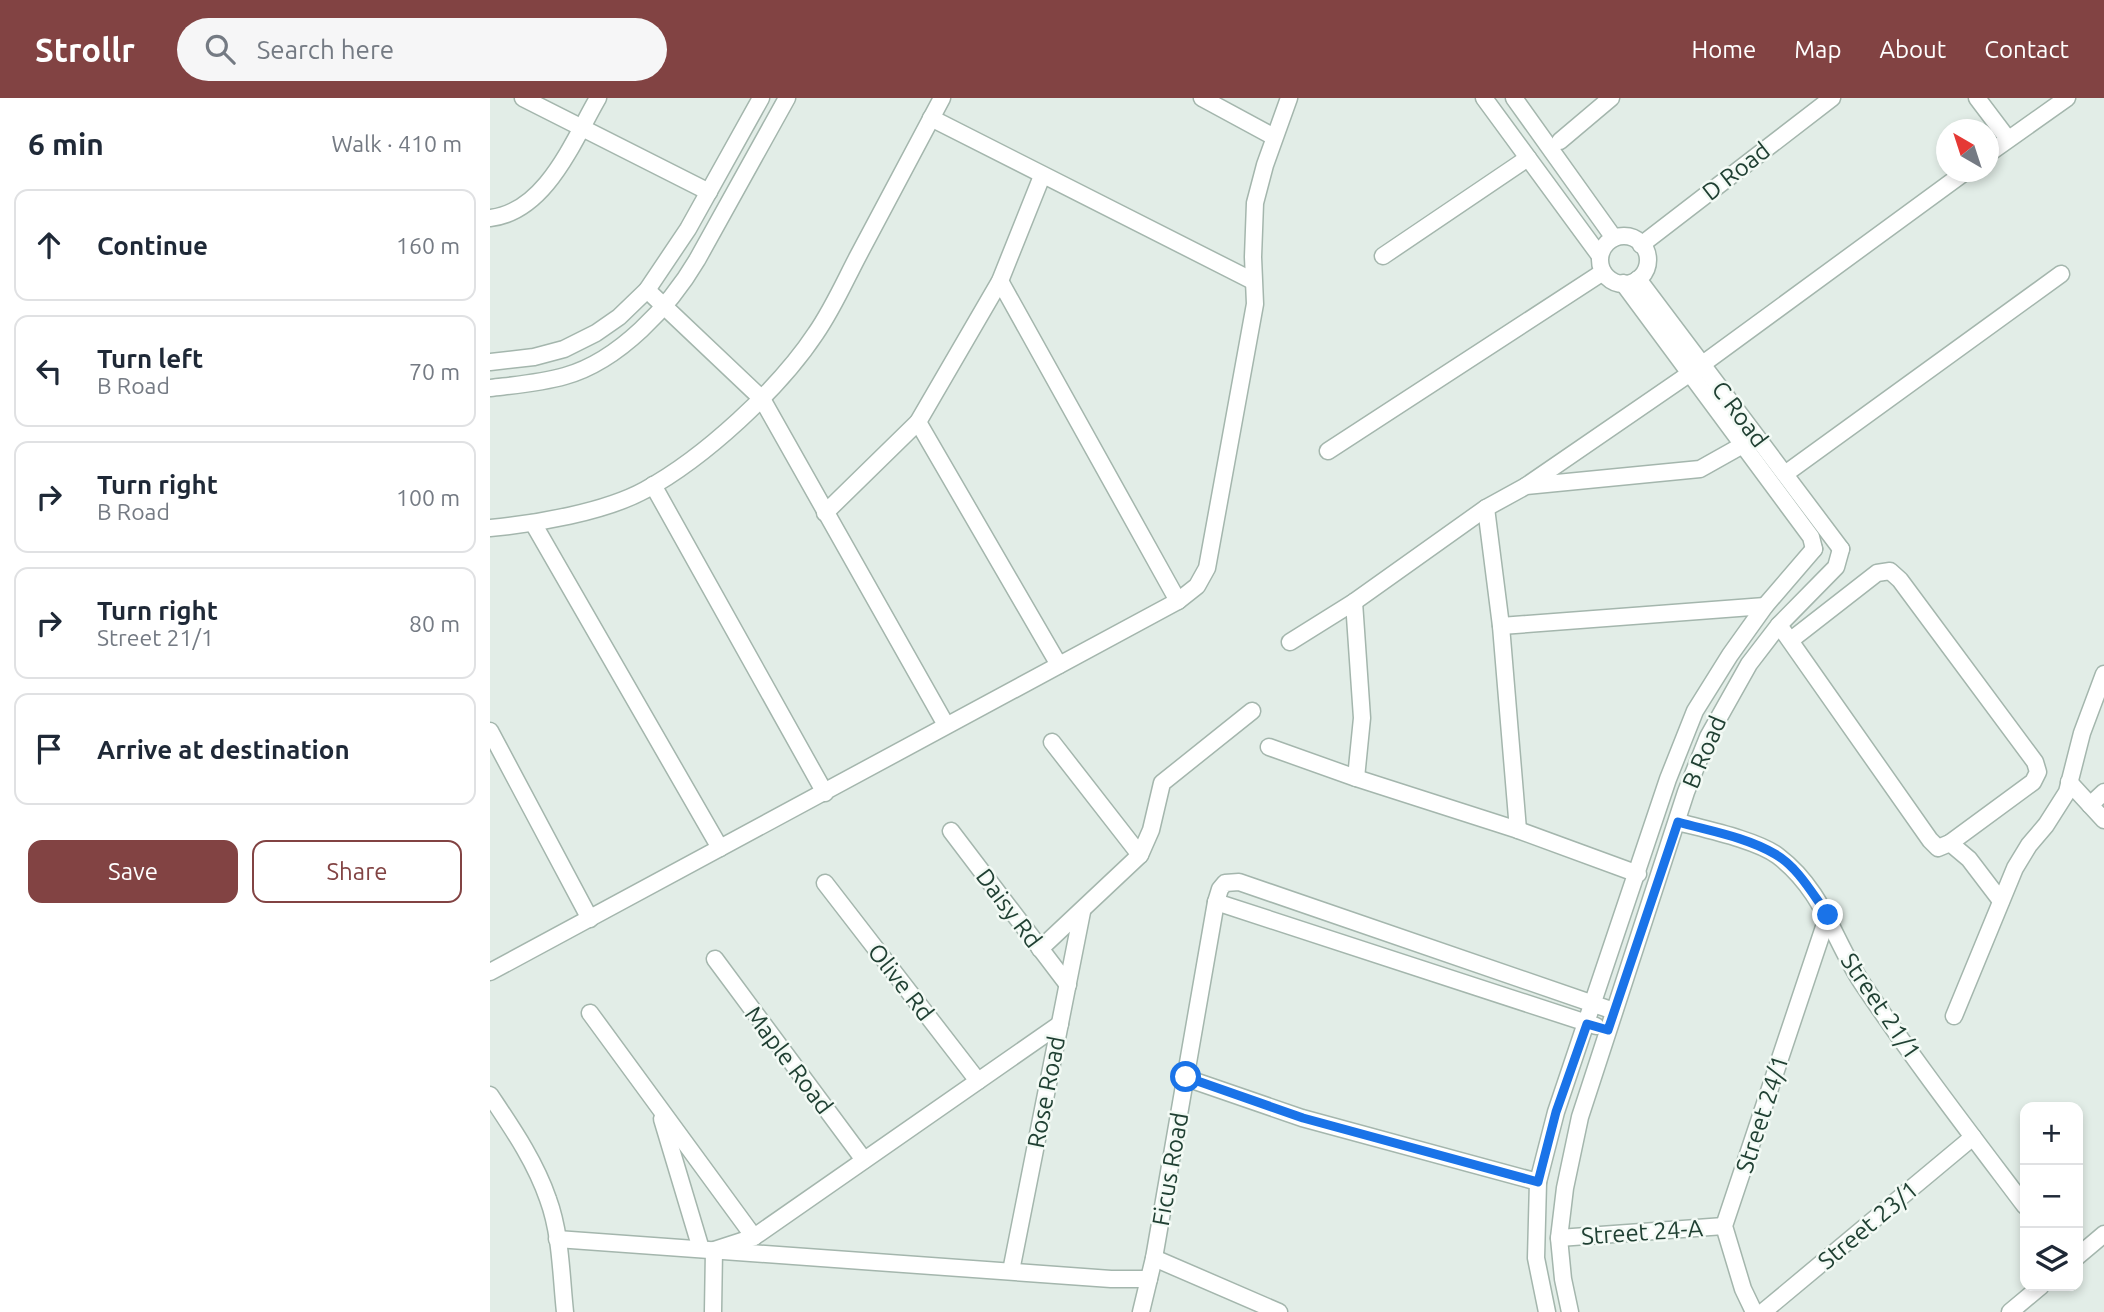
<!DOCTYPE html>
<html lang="en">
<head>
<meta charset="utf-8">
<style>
  body { margin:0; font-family:Ubuntu,sans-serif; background:#f6f6f7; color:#1f2937 }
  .controls { position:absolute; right:21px; bottom:21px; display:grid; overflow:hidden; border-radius:14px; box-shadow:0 4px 10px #0003 }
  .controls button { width:63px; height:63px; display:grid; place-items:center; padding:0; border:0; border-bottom:2px solid #e0e1e3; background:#fff; color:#1f2937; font:35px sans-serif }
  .compass { position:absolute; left:1446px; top:21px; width:63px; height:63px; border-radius:50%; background:#fff; box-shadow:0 4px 10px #0003; rotate:321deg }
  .stop { position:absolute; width:21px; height:21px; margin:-16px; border:5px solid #1a73e8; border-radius:50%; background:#fff }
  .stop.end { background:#1a73e8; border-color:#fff; box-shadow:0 2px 7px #0008 }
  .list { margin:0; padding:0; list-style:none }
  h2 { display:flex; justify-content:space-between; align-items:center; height:91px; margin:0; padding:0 28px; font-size:30px }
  h2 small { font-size:23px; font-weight:400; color:#747a83 }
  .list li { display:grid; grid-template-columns:46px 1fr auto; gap:21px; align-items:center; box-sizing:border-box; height:112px; margin:0 14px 14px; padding:0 14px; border:2px solid #e0e1e3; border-radius:14px }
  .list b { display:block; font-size:26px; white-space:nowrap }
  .list p { margin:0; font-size:23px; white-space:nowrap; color:#747a83 }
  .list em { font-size:23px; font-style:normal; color:#747a83 }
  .actions { display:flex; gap:14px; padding:21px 28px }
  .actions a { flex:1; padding:16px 0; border:2px solid #824343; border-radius:14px; text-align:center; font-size:24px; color:#824343 }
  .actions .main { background:#824343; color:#fff }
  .icon { flex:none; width:38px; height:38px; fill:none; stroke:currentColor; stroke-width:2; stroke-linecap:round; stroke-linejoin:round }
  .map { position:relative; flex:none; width:1614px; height:1214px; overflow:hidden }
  header { display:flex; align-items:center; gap:42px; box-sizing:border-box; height:98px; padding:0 35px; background:#824343; color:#fff }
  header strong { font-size:33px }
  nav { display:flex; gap:38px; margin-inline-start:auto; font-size:24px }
  .search { width:490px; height:63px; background:#f6f6f7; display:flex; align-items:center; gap:18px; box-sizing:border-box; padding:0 24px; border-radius:38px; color:#747a83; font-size:26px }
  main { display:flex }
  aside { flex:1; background:#fff }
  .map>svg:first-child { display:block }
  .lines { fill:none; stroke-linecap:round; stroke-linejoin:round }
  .minor-casing { stroke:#a4b6ad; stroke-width:19 }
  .minor { stroke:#fff; stroke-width:16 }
  .route { stroke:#1a73e8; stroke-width:9 }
  .labels { text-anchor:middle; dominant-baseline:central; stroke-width:5; stroke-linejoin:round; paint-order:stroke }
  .street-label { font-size:24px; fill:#204033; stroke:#f3faf5 }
</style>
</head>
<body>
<header>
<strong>Strollr</strong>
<div class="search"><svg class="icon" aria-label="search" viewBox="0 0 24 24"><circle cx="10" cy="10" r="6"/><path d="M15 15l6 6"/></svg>Search here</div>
<nav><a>Home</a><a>Map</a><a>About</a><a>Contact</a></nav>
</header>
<main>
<aside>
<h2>6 min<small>Walk · 410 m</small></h2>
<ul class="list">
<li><svg class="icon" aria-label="ahead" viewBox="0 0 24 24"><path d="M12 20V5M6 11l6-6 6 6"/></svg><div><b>Continue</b></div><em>160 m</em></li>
<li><svg class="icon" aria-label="left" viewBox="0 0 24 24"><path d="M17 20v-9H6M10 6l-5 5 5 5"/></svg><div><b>Turn left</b><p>B Road</p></div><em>70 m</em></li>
<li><svg class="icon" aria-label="right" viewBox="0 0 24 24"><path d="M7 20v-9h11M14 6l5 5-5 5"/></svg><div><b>Turn right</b><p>B Road</p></div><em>100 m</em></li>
<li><svg class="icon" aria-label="right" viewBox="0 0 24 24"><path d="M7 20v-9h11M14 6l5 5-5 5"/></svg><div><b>Turn right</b><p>Street 21/1</p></div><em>80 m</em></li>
<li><svg class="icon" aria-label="arrive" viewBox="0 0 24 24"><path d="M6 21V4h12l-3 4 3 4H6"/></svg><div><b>Arrive at destination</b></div></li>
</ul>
<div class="actions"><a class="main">Save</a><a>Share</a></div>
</aside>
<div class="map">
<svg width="1614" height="1214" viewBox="0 0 1614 1214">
  <rect width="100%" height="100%" fill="#e2ede7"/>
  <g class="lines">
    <g class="minor-casing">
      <g id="minor">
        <polyline points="33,0 219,94"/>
        <polyline points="712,0 784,39"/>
        <polyline points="994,0 1110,158"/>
        <polyline points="1024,0 1124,140"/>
        <polyline points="1487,0 1518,41"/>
        <polyline points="441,20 763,183"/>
        <polyline points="1070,43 1121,0"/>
        <polyline points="1498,56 1577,0"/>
        <path d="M0,120C56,114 83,43 108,0"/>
        <circle cx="1134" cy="162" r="24"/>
        <polyline points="1151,147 1342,0"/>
        <polyline points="893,158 1038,60"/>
        <polyline points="1148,181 1351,451"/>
        <polyline points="510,183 688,503"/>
        <polyline points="1133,185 1321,439 1324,451"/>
        <polyline points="157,192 272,301 456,627"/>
        <polyline points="0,264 44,259 74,251 106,235 129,219 157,192 198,131 271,0"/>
        <path d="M0,290C25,287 51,285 75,278C129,263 180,208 207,162L297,0"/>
        <polyline points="428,324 569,567"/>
        <polyline points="838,353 1113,174"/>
        <polyline points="1295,376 1571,176"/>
        <polyline points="163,387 335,695"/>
        <polyline points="1036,388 1199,276 1475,74"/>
        <polyline points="996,410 1011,528 1028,732"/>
        <polyline points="335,415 428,324 510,183 552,78"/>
        <polyline points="43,425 230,750"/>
        <path d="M0,430C45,426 115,414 155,392C214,360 289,291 326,235C342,212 354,185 367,160C395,107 424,53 452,0"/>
        <polyline points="864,504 872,620 866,680"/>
        <polyline points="1289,527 1440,742 1448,750 1460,745 1543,684 1548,674 1545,664 1410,482 1400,473 1387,475 1301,542"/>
        <polyline points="1011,528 1275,508"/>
        <polyline points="800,544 864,504 996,410 1036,388 1210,371 1251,348"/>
        <polyline points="0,633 100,821"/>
        <polyline points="779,649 866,680 1028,732 1148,776"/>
        <polyline points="1579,684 1614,722"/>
        <polyline points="1600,707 1614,694"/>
        <path d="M1188,724C1214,731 1267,742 1288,758C1333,792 1343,841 1372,885C1423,961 1480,1035 1535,1108"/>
        <polyline points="461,733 578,887"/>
        <polyline points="1460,745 1479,761 1511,803"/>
        <polyline points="650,757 661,732 672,685 762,613"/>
        <polyline points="335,785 488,983"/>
        <polyline points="726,804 1106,928"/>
        <polyline points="550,851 650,757 562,644"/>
        <polyline points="225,861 374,1062"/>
        <polyline points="0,874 688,503 707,488 717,470 765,206 763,159 765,105 775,67 799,0"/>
        <polyline points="100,915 264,1139"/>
        <polyline points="1464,918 1525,770 1539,747 1556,727 1577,694 1592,635 1614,576"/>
        <polyline points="696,980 812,1020 1048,1084"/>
        <path d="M0,997C22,1030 45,1063 58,1101C71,1136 71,1177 75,1214"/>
        <polyline points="172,1021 211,1151"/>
        <polyline points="1069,1140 1234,1128"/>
        <polyline points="67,1141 621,1181 659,1181"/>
        <polyline points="1588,1158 1614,1136"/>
        <polyline points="664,1160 789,1214"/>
        <polyline points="521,1173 592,814"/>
        <polyline points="223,1214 224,1152 264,1139 570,926"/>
        <polyline points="651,1214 664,1160 726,804 730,791 735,785 749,784 1124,913"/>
        <polyline points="1057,1214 1046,1160 1048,1084 1066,1014 1178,681 1205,613 1240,557 1275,508 1324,451"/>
        <polyline points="1080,1214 1073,1181 1069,1140 1075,1090 1090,1019 1196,694 1218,639 1259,566 1289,527 1346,469 1351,451"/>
        <polyline points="1264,1214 1253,1191 1234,1128 1338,817"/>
        <polyline points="1273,1214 1483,1039"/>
        <polyline points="1520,1214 1551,1188"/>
      </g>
    </g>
    <use href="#minor" class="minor"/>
  </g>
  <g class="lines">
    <path class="route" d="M696,979L813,1020L1048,1084L1066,1014L1097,926L1118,932L1188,724C1220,733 1256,739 1285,756C1308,769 1323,797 1338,817"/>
  </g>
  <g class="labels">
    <g class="street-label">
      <text transform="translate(1246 73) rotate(-38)">D Road</text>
      <text transform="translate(1250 316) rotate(53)">C Road</text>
      <text transform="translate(1214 654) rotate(-67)">B Road</text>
      <text transform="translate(519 810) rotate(53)">Daisy Rd</text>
      <text transform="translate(411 884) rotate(52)">Olive Rd</text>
      <text transform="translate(1391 908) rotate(56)">Street 21/1</text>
      <text transform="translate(299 962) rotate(53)">Maple Road</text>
      <text transform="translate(556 994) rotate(-79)">Rose Road</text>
      <text transform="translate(1272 1016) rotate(-72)">Street 24/1</text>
      <text transform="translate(680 1071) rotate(-80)">Ficus Road</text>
      <text transform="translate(1378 1127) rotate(-40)">Street 23/1</text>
      <text transform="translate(1152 1134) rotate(-4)">Street 24-A</text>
    </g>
  </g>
</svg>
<div class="controls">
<button>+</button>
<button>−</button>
<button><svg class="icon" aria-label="layers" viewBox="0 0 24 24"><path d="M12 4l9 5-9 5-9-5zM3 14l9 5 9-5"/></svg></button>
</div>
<svg class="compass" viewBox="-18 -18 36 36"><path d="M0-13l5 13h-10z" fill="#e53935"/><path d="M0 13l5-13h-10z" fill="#747a83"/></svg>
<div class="stop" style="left:696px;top:979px"></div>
<div class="stop end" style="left:1338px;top:817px"></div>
</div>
</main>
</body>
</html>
